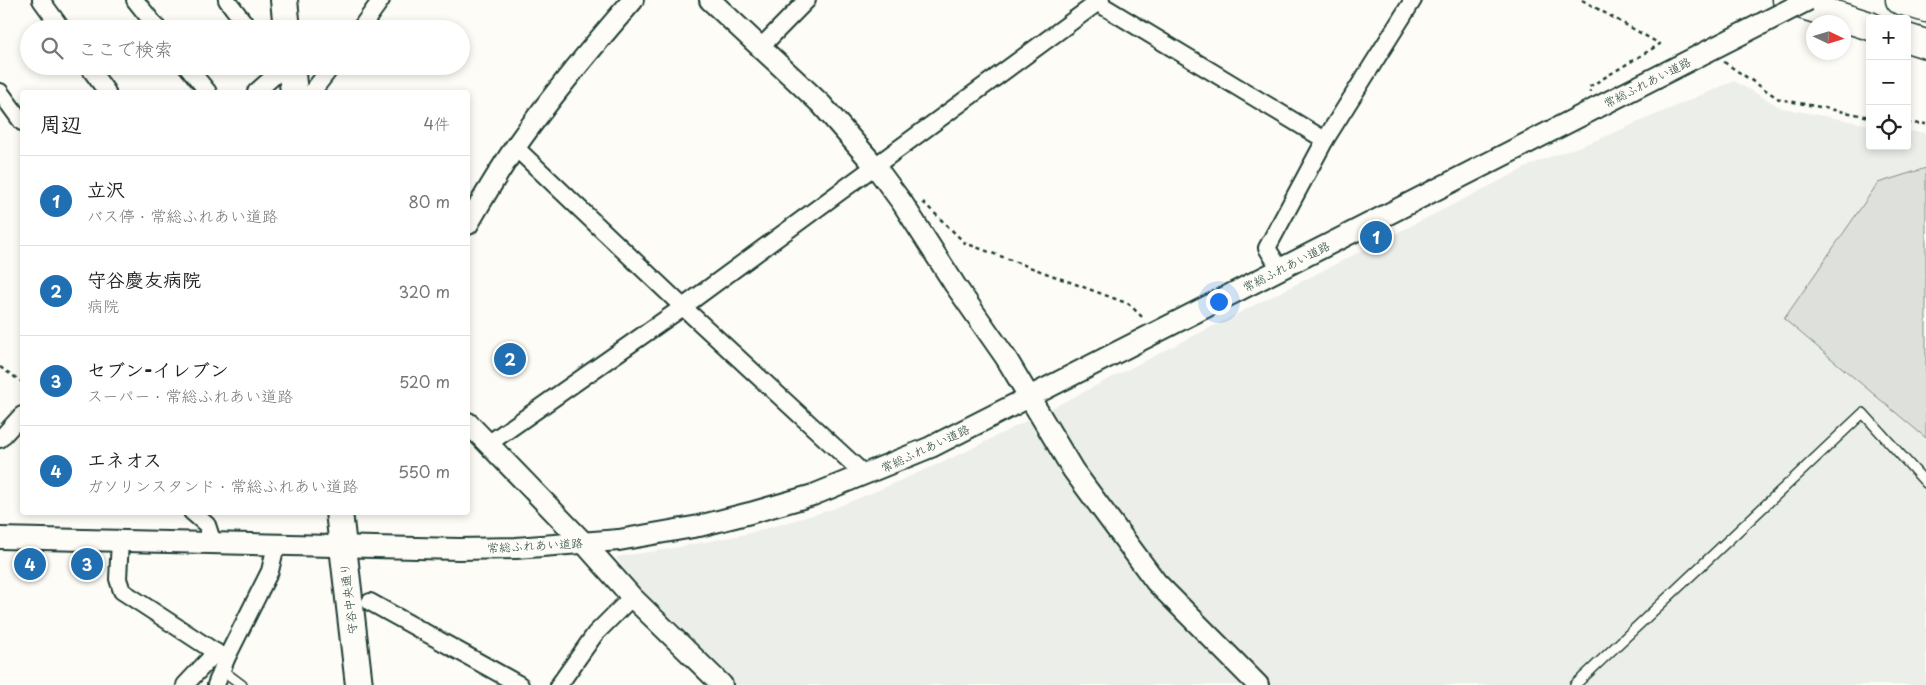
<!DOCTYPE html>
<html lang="ja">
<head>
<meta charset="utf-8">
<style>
  body { margin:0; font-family:"Playpen Sans","Klee One",sans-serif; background:#f2f2f2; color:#222 }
  .controls { position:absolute; right:15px; top:15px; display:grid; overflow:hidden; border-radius:5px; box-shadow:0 2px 8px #0003 }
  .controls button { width:45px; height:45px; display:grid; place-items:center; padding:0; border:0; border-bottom:1px solid #e0e0e0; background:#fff; color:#222; font:25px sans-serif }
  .compass { position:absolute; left:1806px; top:15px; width:45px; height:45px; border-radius:50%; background:#fff; box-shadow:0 2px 8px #0003; rotate:94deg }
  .you { position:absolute; left:1218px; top:301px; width:18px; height:18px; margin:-12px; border:4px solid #fff; border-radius:50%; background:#1a73e8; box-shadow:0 0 0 8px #1a73e833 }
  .badge { display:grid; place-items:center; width:32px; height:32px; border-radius:50%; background:#1f6fb2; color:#fff; font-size:16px; font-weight:700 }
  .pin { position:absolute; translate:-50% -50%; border:2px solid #fff; box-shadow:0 1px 5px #0006 }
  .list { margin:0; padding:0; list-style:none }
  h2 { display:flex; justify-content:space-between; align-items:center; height:65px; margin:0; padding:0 20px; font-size:21px }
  h2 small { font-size:16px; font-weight:400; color:#767676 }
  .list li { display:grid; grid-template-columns:32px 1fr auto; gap:15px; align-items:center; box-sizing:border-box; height:90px; padding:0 20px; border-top:1px solid #e0e0e0 }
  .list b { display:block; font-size:19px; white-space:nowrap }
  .list p { margin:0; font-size:16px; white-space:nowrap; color:#767676 }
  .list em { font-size:16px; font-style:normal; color:#767676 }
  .icon { flex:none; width:28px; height:28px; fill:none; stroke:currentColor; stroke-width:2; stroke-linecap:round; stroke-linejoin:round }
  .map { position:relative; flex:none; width:1926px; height:685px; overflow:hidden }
  .search { position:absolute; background:#fff; box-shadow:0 2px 8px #0003; left:20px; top:20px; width:450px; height:55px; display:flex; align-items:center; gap:12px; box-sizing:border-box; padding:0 18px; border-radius:28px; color:#767676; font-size:19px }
  .panel { position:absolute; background:#fff; box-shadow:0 2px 8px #0003; left:20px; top:90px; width:450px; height:425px; border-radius:5px }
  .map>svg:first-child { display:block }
  .built { fill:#eceee9 }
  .green { fill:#dde0db; stroke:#7e8e88 }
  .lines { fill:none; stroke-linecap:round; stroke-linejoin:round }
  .service-casing { stroke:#1f3d34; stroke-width:12 }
  .minor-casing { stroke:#1f3d34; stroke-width:20 }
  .tertiary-casing { stroke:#1f3d34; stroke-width:24 }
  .primary-casing { stroke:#1f3d34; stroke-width:30 }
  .motorway-casing { stroke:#1f3d34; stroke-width:31 }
  .path { stroke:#1f3d34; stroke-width:2.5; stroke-dasharray:4 4; stroke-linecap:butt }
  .service { stroke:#fdfcf7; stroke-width:9 }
  .minor { stroke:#fdfcf7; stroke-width:16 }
  .tertiary { stroke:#fdfcf7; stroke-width:20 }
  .primary { stroke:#fdfcf7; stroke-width:26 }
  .motorway { stroke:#fdfcf7; stroke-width:28 }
  .tertiary-bridge-casing { stroke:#1f3d34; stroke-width:24; stroke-linecap:butt }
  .tertiary-bridge { stroke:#fdfcf7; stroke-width:20 }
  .labels { text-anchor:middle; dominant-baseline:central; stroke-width:5; stroke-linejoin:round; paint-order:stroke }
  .street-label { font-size:12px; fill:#1f3d34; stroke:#fdfcf7 }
</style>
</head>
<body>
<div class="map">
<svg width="1926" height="685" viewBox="0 0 1926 685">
  <rect width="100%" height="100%" fill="#fdfcf7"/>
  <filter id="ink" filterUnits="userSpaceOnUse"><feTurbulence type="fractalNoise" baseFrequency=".02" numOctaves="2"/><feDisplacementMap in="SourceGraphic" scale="10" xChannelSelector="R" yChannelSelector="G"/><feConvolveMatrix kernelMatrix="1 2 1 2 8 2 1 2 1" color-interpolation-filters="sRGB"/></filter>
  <g filter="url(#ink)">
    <polygon class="built" points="1734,81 1782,108 1870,125 1870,146 1907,146 1907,131 1926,133 1926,685 724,685 637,588 616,557 669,549 746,534 830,510 881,489 965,452 1539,161 1597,140"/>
    <polygon class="green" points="1926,168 1926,438 1784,319 1878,183"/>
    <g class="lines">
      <g class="service-casing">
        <g id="service">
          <polyline points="222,670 242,685"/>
          <polyline points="1575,685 1863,413 1926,483"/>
        </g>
      </g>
      <g class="minor-casing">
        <g id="minor">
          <polyline points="41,0 62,29"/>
          <polyline points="135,0 158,29"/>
          <polyline points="227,0 249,29"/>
          <polyline points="1093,0 1325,140"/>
          <polyline points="360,29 381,0"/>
          <polyline points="761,47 807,0"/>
          <polyline points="88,66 107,92"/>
          <polyline points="187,66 208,92"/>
          <polyline points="0,92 22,122"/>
          <polyline points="256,92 274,76 275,66"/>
          <polyline points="312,92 332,66"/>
          <polyline points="515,147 683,307 865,475"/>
          <polyline points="1280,269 1267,248 1325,140 1413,0"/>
          <polyline points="0,439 22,415"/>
          <polyline points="488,444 683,307 1101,0"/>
          <polyline points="192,512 207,525 213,543"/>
          <polyline points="120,540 118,579 122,591 226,659"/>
          <polyline points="370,602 520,685"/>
          <polyline points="185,685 216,652"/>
          <polyline points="216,685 226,659 270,571 276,545"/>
          <polyline points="559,685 595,634 632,597"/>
        </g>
      </g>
      <g class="tertiary-casing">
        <g id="tertiary">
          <polyline points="710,0 821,104 875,166 903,204 955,285 1006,358 1073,470 1107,516 1156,582 1258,685"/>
          <path d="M468,224C483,198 499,171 516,146C552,95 592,47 633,0"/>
          <polyline points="468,423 584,543 632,597 722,685"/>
          <polyline points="0,538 459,549 516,548 619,540 699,526 750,513 813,495 931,447 1763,23"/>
        </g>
      </g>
      <g class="primary-casing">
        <g id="primary">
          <polyline points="284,0 287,29"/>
          <polyline points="291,66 294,92"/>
          <polyline points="339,512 359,685"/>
        </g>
      </g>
      <g class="motorway-casing">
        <g id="motorway">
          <polyline points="1787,0 1870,26"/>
          <polyline points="1900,0 1926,8"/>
          <polyline points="1907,38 1926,44"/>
        </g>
      </g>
      <g class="path">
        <polyline points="1582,0 1660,44 1589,87 1590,92"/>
        <polyline points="1724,62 1779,99 1870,117"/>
        <polyline points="1907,123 1926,124"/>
        <polyline points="923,202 965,243 1129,304 1144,319"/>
        <polyline points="0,367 22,382"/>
      </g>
      <use href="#service" class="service"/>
      <use href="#minor" class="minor"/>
      <use href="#tertiary" class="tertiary"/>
      <use href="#primary" class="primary"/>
      <use href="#motorway" class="motorway"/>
      <g class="tertiary-bridge-casing">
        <polyline id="tertiary-bridge" points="1763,23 1808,0"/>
      </g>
      <use href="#tertiary-bridge" class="tertiary-bridge"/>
    </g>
  </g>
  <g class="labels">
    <g class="street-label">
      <text transform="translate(1647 82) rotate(-27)">常総ふれあい道路</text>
      <text transform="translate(1286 266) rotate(-27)">常総ふれあい道路</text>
      <text transform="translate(925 448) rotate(-25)">常総ふれあい道路</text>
      <text transform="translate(535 545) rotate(-3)">常総ふれあい道路</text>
      <text transform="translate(348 599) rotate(-97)">守谷中央通り</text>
    </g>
  </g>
</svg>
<div class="controls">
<button>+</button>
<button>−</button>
<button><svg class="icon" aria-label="locate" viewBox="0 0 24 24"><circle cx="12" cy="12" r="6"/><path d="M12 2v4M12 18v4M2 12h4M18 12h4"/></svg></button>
</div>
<svg class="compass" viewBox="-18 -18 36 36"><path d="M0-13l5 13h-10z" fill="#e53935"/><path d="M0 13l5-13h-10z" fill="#767676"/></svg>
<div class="you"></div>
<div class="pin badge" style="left:1376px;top:237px">1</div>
<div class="pin badge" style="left:510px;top:359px">2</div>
<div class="pin badge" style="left:87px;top:564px">3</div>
<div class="pin badge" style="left:30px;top:564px">4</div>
<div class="search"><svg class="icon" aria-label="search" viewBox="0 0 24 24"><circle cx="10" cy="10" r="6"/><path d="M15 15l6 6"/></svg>ここで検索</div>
<section class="panel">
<h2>周辺<small>4件</small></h2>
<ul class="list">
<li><span class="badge">1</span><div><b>立沢</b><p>バス停 · 常総ふれあい道路</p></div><em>80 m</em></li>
<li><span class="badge">2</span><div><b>守谷慶友病院</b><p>病院</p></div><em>320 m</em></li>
<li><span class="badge">3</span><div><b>セブン-イレブン</b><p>スーパー · 常総ふれあい道路</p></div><em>520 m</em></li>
<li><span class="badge">4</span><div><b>エネオス</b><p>ガソリンスタンド · 常総ふれあい道路</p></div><em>550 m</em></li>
</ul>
</section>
</div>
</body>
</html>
